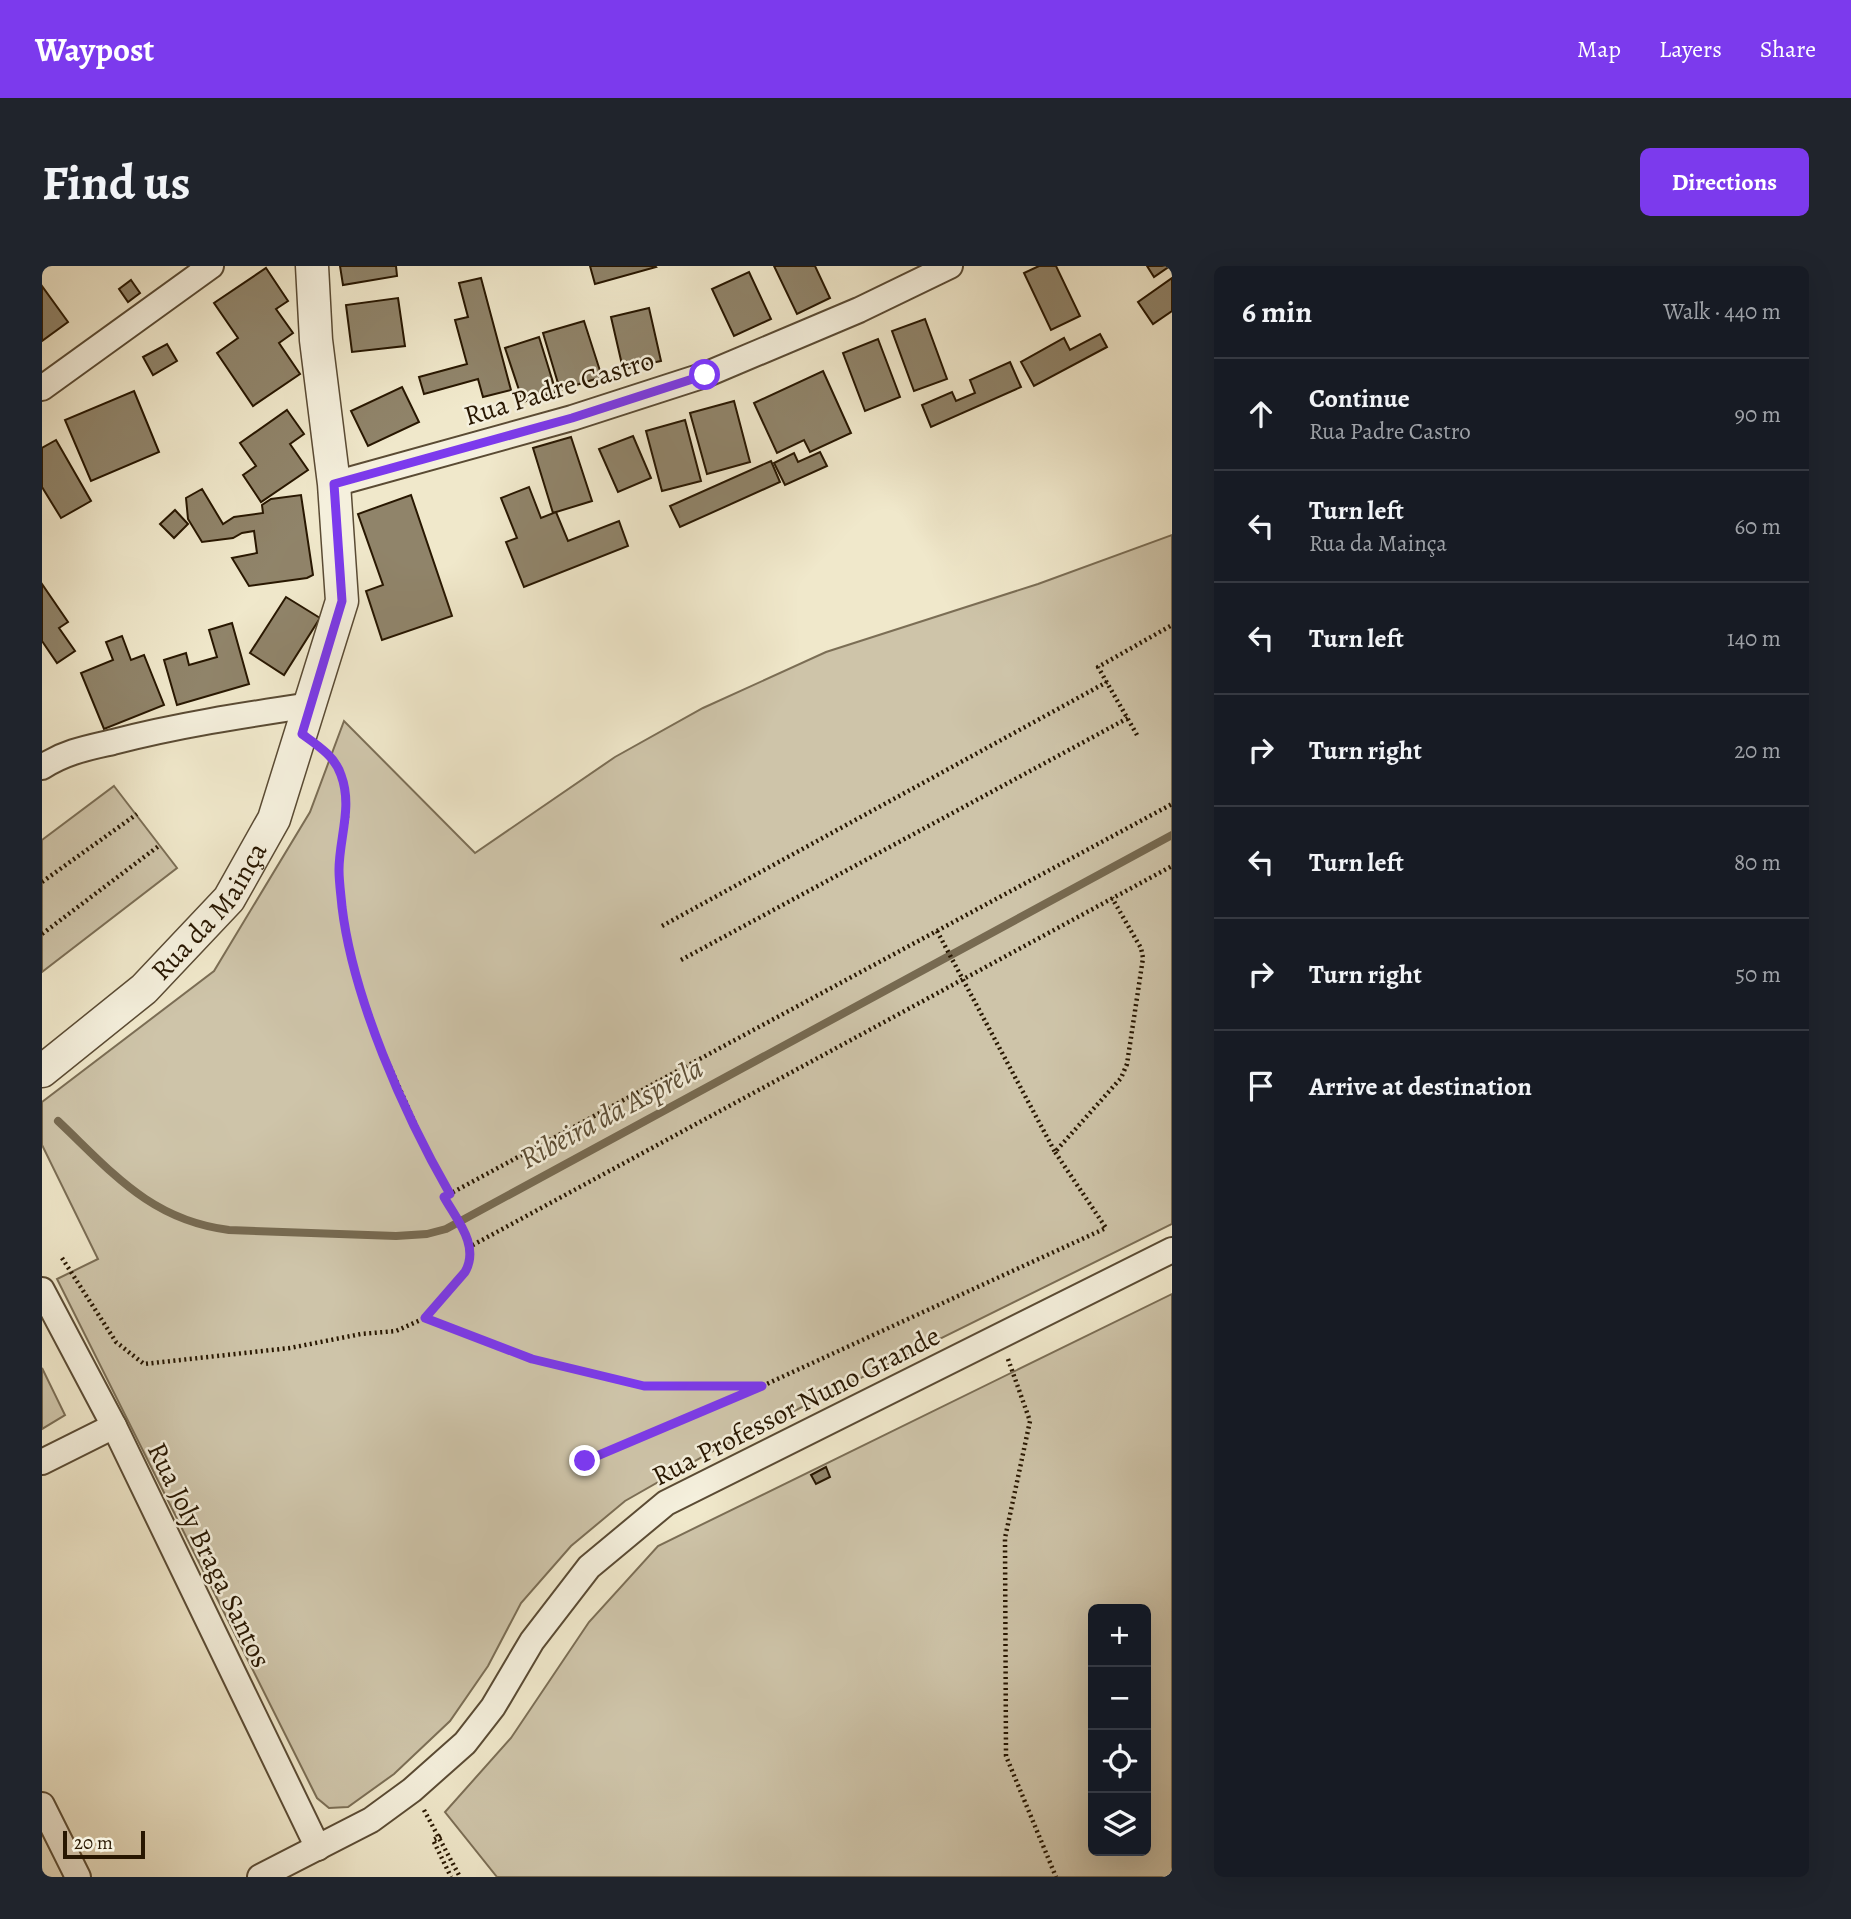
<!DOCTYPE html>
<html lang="en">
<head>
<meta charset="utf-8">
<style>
  body { margin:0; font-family:Alegreya,serif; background:#20242c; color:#f1f3f6 }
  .controls { position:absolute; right:21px; bottom:21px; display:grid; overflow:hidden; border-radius:10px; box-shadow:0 7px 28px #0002 }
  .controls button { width:63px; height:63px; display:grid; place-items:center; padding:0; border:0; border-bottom:2px solid #363941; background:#171b24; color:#f1f3f6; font:35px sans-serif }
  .scale { position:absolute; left:21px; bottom:18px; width:82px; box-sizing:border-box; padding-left:7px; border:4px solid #281701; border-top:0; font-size:19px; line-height:24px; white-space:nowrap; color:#281701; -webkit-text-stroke:5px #f5f0dd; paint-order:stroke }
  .stop { position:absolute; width:21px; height:21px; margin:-16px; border:5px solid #7c3aed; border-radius:50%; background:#fff }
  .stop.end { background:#7c3aed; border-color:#fff; box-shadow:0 2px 7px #0008 }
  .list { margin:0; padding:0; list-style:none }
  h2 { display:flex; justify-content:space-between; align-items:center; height:91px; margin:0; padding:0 28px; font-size:30px }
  h2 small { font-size:23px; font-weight:400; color:#9ea1a6 }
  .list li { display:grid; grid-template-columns:46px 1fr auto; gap:21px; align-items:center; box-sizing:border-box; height:112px; padding:0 28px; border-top:2px solid #363941 }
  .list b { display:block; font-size:26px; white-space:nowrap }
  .list p { margin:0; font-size:23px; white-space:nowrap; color:#9ea1a6 }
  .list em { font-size:23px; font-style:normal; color:#9ea1a6 }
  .icon { flex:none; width:38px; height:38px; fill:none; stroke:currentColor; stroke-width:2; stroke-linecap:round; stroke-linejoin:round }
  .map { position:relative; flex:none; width:1130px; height:1611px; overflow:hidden; border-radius:10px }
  header { display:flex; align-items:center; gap:42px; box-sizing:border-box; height:98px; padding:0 35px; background:#7c3aed; color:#fff }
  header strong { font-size:33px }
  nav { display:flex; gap:38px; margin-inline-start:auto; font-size:24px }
  .intro { display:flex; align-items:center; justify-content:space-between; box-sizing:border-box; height:168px; padding:0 42px }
  h1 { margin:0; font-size:49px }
  .button { padding:18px 32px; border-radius:10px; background:#7c3aed; color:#fff; font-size:24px; font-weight:700 }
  main { display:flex; gap:42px; padding:0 42px }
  aside { flex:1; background:#171b24; border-radius:10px; box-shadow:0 7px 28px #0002 }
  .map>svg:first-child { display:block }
  .green { fill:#cec4a9; stroke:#7b6e55; stroke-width:2; fill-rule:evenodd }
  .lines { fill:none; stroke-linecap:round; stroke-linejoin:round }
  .stream { stroke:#776a51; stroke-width:8 }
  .building { fill:#90846a; stroke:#281701; stroke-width:2 }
  .minor-casing { stroke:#5a4b34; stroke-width:28 }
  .tertiary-casing { stroke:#5a4b34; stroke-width:35 }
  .path { stroke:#281701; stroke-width:4.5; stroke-dasharray:2 3.5; stroke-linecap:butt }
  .minor { stroke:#f5f0dd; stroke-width:24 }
  .tertiary { stroke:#f5f0dd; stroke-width:32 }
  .route { stroke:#7c3aed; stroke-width:9 }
  .labels { text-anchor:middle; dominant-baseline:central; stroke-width:5; stroke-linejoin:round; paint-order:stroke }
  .street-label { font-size:28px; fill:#281701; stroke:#f5f0dd }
  .water-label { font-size:30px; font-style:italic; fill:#5d4e36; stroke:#f5f0dd }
</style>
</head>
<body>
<header>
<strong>Waypost</strong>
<nav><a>Map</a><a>Layers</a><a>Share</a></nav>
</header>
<div class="intro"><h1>Find us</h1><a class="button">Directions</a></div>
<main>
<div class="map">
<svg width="1130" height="1611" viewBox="0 0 1130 1611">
  <rect width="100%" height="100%" fill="#f0e8cb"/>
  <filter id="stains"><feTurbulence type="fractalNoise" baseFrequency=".00286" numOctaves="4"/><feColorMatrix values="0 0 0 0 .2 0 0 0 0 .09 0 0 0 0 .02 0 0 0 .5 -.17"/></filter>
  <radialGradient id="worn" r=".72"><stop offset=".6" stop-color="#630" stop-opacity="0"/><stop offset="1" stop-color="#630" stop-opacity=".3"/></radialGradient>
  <g class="green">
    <polygon points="1130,269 1130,958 669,1186 583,1235 529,1280 479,1337 446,1400 408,1455 352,1508 306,1541 287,1542 275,1532 15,1013 56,993 0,879 0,836 172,705 268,546 302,455 433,587 573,491 661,442 784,386 996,318"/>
    <polygon points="72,520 135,602 0,706 0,574"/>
    <path d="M1130,1028V1611H455L403,1546L469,1472L547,1356L616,1280ZM1051,1343H1104V1585H1051Z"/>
    <polygon points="0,1102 23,1149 0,1163"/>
  </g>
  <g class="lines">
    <path class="stream" d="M16,855C70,906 108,954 187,964L354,970L385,968L404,963L1130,569"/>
  </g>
  <g class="building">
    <polygon points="298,0 354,0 355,10 301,19"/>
    <polygon points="548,0 613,0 614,1 553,18"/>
    <polygon points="732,0 773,0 788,32 755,48"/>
    <polygon points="997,0 1014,0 1038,50 1009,64 982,7"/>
    <polygon points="1105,0 1128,0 1112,11"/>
    <polygon points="224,2 246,35 234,43 251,67 237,77 258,108 211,140 175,87 196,72 172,37"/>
    <polygon points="707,6 729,53 692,70 670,23"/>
    <polygon points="439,12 469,124 441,131 436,113 382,128 377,111 425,98 413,54 426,51 417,17"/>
    <polygon points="1130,12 1130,45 1111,58 1096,36"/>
    <polygon points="89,14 98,27 86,36 77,23"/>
    <polygon points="0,20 26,56 0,75"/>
    <polygon points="356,32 363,80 310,86 304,39"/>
    <polygon points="607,42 619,95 581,103 569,51"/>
    <polygon points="883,53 905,113 872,125 850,65"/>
    <polygon points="542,55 560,111 518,124 501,67"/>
    <polygon points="1058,68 1065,81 992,120 979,96 1022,72 1028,84"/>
    <polygon points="497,71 514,126 481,136 463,82"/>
    <polygon points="836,73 858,131 823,145 801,87"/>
    <polygon points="125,78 135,95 111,109 101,91"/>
    <polygon points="968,96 979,121 889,161 880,139 910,126 914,135 933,127 928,114"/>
    <polygon points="781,105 809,167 768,186 762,174 735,187 712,137"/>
    <polygon points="360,121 377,156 326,180 309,145"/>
    <polygon points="92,125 117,186 49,215 23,154"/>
    <polygon points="692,135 708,196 665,208 648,147"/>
    <polygon points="245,144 262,168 248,178 266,204 219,236 201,209 214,200 198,177"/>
    <polygon points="643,154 659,215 620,225 604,165"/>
    <polygon points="591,170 609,212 576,226 557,183"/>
    <polygon points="529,171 550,235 511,247 491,182"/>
    <polygon points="14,174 49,235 19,252 0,221 0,182"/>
    <polygon points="778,186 785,200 743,219 732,197 752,187 756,196"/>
    <polygon points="729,195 738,216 638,261 628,240"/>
    <polygon points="487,221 499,252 514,246 526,275 577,255 586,280 482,321 464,276 475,272 459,232"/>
    <polygon points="160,223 181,258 192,251 221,247 220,239 229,233 259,229 271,309 265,312 207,320 190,292 215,287 212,265 200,267 191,272 160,276 146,253 144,232"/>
    <polygon points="369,229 410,350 340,374 324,325 341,319 316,248"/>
    <polygon points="133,244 146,258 132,272 118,258"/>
    <polygon points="0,318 26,356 17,362 33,385 15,397 0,375"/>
    <polygon points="244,331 278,352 242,409 208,387"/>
    <polygon points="190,357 207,418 135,439 122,394 144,387 147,399 175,391 167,364"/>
    <polygon points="80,370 89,394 102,389 122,439 62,463 39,407 71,394 64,376"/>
    <polygon points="784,1201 788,1211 774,1218 769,1209"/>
  </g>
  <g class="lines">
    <g class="minor-casing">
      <g id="minor">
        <polyline points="0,122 169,0"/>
        <polyline points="292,218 530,152 663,109 817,44 908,0"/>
        <path d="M0,501C23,486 45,482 71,476C136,459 203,449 269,439"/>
        <polyline points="0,1024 72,1160 276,1582"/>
        <polyline points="0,1196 72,1160"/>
        <polyline points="0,1539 36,1611"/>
        <polyline points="218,1611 329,1554 370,1524 423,1477 451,1441 490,1375 547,1301 624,1237 1130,984"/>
      </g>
    </g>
    <g class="tertiary-casing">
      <g id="tertiary">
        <path id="s1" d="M0,805L102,723L187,633L232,553L300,335L292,218L274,74L270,0"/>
      </g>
    </g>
    <g class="path">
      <polyline points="1095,469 1056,401 1130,359"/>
      <polyline points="282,485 289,490 300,509 305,551 297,602 307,688 338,778 390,896 408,928"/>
      <polyline points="0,616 95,548"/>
      <polyline points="620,660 1065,416"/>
      <polyline points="895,665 1013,886 1079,812 1085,798 1101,692 1099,682 1070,632"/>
      <polyline points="0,668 118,579"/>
      <polyline points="639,694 1086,452"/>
      <polyline points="429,980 402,931 1130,538"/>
      <polyline points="20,992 74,1076 102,1098 248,1082 319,1068 354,1065 383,1052 423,1006 427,999 429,980 1130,600"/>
      <polyline points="383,1052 490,1093 602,1120 718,1120"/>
      <polyline points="966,1093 988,1155 963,1272 964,1490 1014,1611"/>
      <polyline points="543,1195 705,1127 1064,962 1013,886"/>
      <polyline points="382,1544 418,1611"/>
      <polyline points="399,1570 391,1574 409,1611"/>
    </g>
    <use href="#minor" class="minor"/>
    <use href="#tertiary" class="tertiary"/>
  </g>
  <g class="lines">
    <path class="route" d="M543,1195L720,1120H602L490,1093L383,1052L423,1006C438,980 415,954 402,931L408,928C362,848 311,732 300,641C299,629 297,616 297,604C297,572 311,541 299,509C293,490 275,479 260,468L300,335L292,218L530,152L663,109"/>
  </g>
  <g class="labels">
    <g class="street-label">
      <text transform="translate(517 122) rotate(-17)">Rua Padre Castro</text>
      <text stroke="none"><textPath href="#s1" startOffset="233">Rua da Mainça</textPath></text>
      <text transform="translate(754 1140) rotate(-27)">Rua Professor Nuno Grande</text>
      <text transform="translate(167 1289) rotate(64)">Rua Joly Braga Santos</text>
    </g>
    <g class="water-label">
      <text transform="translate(569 847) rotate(-28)">Ribeira da Asprela</text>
    </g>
  </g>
  <rect width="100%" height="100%" filter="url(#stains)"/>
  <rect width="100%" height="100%" fill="url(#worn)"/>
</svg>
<div class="controls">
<button>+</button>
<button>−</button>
<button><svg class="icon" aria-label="locate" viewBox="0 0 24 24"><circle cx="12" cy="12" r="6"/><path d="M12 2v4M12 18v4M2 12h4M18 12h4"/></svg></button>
<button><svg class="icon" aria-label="layers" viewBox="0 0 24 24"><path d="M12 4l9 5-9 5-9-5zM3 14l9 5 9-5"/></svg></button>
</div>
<div class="scale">20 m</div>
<div class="stop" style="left:663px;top:109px"></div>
<div class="stop end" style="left:543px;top:1195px"></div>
</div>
<aside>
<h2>6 min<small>Walk · 440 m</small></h2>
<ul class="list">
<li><svg class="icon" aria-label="ahead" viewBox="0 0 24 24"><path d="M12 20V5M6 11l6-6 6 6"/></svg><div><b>Continue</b><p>Rua Padre Castro</p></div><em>90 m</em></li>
<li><svg class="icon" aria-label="left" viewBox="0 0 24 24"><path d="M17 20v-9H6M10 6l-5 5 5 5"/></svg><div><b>Turn left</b><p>Rua da Mainça</p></div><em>60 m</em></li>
<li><svg class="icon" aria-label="left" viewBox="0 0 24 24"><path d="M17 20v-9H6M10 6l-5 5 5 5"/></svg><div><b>Turn left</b></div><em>140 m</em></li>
<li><svg class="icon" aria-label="right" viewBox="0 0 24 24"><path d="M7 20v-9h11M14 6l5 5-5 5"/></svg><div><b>Turn right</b></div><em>20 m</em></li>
<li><svg class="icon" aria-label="left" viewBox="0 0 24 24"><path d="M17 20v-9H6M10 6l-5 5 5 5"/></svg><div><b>Turn left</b></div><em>80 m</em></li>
<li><svg class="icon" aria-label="right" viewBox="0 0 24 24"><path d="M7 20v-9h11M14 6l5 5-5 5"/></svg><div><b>Turn right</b></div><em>50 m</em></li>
<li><svg class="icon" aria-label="arrive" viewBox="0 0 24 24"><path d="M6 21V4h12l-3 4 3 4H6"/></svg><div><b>Arrive at destination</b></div></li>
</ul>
</aside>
</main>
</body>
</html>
